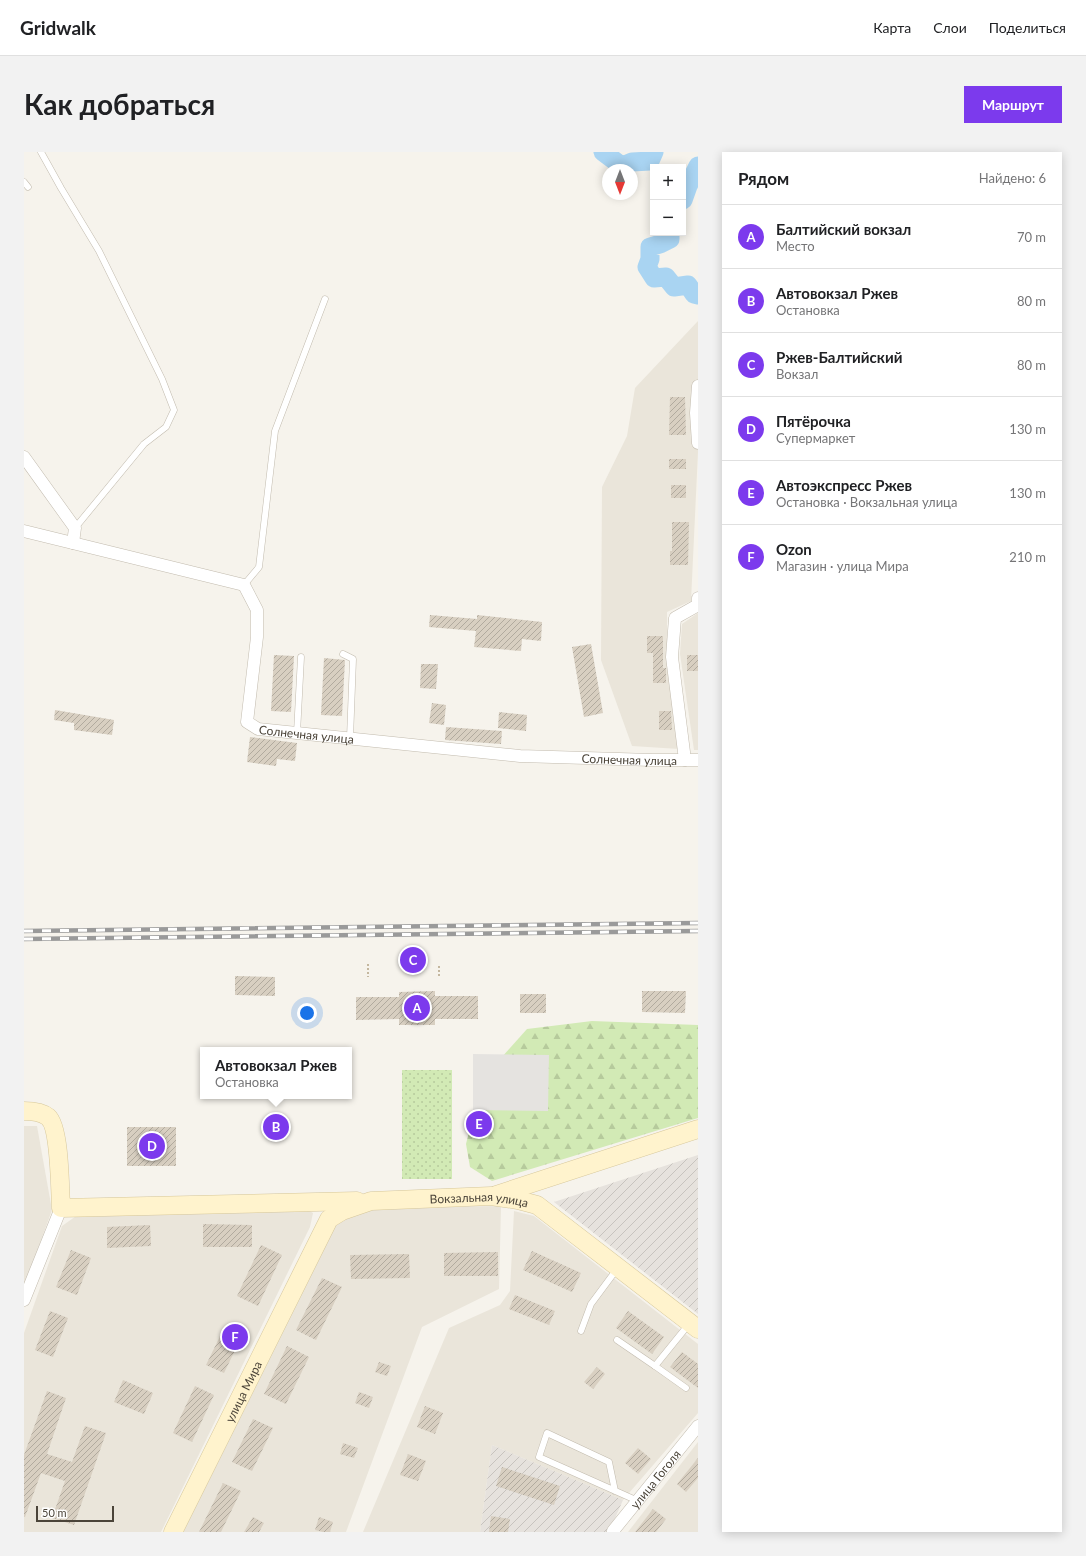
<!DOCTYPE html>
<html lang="ru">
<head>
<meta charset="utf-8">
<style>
  body { margin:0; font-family:Lato,sans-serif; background:#f2f2f2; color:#202124 }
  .controls { position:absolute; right:12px; top:12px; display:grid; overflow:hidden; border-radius:0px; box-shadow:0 2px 10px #0003 }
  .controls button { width:36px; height:36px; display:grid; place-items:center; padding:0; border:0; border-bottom:1px solid #e0e0e0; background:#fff; color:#202124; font:20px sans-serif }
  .compass { position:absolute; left:578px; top:12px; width:36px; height:36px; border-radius:50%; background:#fff; box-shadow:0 2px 10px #0003; rotate:180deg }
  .scale { position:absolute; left:12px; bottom:10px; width:78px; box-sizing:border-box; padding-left:4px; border:2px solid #4b4439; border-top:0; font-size:11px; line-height:14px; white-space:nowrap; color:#4b4439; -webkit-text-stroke:3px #fff; paint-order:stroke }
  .you { position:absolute; left:283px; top:861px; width:14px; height:14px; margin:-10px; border:3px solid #fff; border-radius:50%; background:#1a73e8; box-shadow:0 0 0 6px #1a73e833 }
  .badge { display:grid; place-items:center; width:26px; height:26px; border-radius:50%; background:#7c3aed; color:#fff; font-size:13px; font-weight:700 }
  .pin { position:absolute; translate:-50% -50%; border:2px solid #fff; box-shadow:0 1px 4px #0006 }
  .popup { position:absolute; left:176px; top:895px; width:152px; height:52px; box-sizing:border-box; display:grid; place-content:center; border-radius:0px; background:#fff; filter:drop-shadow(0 1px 3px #0005); font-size:13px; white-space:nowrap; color:#757577 }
  .popup b { font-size:15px; color:#202124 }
  .popup::after { content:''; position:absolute; left:50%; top:100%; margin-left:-8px; border:8px solid transparent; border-top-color:#fff }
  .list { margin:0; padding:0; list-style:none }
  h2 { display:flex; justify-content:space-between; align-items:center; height:52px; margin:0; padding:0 16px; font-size:17px }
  h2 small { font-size:13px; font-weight:400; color:#757577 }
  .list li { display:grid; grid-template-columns:26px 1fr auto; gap:12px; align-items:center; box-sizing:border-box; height:64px; padding:0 16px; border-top:1px solid #e0e0e0 }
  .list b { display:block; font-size:15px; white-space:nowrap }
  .list p { margin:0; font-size:13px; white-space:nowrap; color:#757577 }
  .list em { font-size:13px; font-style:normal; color:#757577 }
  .map { position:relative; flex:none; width:674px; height:1380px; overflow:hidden; border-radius:0px }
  header { display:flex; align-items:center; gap:24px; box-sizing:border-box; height:56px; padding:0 20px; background:#fff; border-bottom:1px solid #e0e0e0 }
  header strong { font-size:19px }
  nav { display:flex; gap:22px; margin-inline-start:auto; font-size:14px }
  .intro { display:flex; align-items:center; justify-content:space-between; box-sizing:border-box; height:96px; padding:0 24px }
  h1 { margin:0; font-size:28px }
  .button { padding:10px 18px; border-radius:0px; background:#7c3aed; color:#fff; font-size:14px; font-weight:700 }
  main { display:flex; gap:24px; padding:0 24px }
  aside { flex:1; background:#fff; border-radius:0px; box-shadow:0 2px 10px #0003 }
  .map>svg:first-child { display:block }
  .residential { fill:#eae5da }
  .industrial { fill:url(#industrial-furrows) }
  .green { fill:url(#green-dots) }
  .forest { fill:url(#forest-firs) }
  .parking { fill:#e5e3e0 }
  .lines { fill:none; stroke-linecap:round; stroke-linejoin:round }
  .river { stroke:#a9d4f2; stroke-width:19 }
  .building { fill:url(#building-hatch) }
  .lane-casing { stroke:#c2bbae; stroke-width:7 }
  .street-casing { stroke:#c2bbae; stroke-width:13 }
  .secondary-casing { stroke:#d6c79b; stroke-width:19 }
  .path { stroke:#c4b79f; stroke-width:2; stroke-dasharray:2 2; stroke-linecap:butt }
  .lane { stroke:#fff; stroke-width:6 }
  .street { stroke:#fff; stroke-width:12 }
  .secondary { stroke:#fff3cd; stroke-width:18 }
  .rail-casing { stroke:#9a9a9a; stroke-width:4.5 }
  .rail { stroke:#fff; stroke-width:3; stroke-dasharray:9; stroke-linecap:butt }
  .labels { text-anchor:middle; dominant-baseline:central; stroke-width:4; stroke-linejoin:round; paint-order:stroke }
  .street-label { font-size:12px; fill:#4b4439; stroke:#fff }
</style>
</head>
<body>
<header>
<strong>Gridwalk</strong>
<nav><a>Карта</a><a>Слои</a><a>Поделиться</a></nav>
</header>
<div class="intro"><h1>Как добраться</h1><a class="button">Маршрут</a></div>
<main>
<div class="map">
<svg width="674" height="1380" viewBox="0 0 674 1380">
  <defs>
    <pattern id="industrial-furrows" width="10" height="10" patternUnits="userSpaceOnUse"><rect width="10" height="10" fill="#e6e2dd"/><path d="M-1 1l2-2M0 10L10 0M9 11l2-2" fill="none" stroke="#c7c3be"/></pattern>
    <pattern id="green-dots" width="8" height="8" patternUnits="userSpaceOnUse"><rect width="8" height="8" fill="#d2eab5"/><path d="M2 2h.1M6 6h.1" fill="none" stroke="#b6ca9c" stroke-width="1.8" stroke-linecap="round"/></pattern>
    <pattern id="forest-firs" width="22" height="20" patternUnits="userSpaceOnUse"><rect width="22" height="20" fill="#d2eab5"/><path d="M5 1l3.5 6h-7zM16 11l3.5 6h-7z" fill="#b6ca9c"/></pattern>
    <pattern id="building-hatch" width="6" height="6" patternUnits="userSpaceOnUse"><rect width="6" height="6" fill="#d8cfc1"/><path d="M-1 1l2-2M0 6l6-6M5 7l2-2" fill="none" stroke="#b1aa9e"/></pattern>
  </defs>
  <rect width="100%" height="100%" fill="#f6f3ec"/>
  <g class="residential">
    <polygon points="674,169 674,300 667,449 643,460 643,507 655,597 608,594 577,508 578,335 603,284 611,236"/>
    <polygon points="674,461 674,598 670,598 656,502 658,472"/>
    <polygon points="0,974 13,974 28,1058 0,1135"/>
    <polygon points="477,1054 475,1137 398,1175 322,1380 158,1380 305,1076 315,1068 341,1058 372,1055"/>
    <polygon points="282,1057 289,1061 286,1075 137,1380 0,1380 0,1181 38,1074 55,1062"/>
    <polygon points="490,1059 510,1064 674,1192 674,1261 599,1348 468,1293 456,1380 339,1380 425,1176 476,1153 486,1139"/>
    <polygon points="674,1290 674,1380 604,1380"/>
  </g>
  <g class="industrial">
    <polygon points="674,1003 674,1162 530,1050"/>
    <polygon points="468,1293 599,1348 585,1380 456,1380"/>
  </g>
  <rect class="green" x="378" y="918" width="50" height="109"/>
  <polygon class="forest" points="568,869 674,873 674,966 468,1029 446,1015 442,992 449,964 463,928 477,906 503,877"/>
  <polygon class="parking" points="449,902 525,903 524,959 449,958"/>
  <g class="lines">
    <g class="river">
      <polyline points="579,0 595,12 601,13 608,10 626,9 630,0"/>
      <polyline points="659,48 664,34 674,14"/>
      <polyline points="646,81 646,87 636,92 626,95 626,107 623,115 630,126 642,125 650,135 664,133 670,142 674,143"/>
    </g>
  </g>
  <g class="building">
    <polygon points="646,245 661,245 662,283 645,283"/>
    <rect x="645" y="307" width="17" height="10"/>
    <rect x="647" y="333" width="15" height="13"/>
    <polygon points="648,370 665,370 664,413 646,413 646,399 648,399"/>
    <polygon points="406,463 453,467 453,463 518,470 517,489 498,487 497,499 450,495 452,479 405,475"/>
    <polygon points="623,484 639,484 639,516 642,516 642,531 629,531 629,501 623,501"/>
    <polygon points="567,492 579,561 560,565 548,495"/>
    <polygon points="250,503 270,504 267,560 247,559"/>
    <rect x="663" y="503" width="11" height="16"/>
    <polygon points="300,506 321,508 318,564 297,563"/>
    <polygon points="397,512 414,512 412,537 396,536"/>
    <polygon points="408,551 422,553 420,573 405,571"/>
    <polygon points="31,558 90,568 88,583 50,578 50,571 30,568"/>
    <polygon points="635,559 647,559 648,578 635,578"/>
    <polygon points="475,560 503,563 502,579 474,576"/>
    <polygon points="422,575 478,579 477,592 421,588"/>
    <polygon points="226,585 273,591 271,609 253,607 252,614 223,610"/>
    <polygon points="211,824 251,825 251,844 211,843"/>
    <polygon points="411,839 411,844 454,844 454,867 411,867 411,873 375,873 375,867 332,868 332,845 375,845 375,840"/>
    <polygon points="618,839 662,839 661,861 618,860"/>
    <rect x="496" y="842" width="26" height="19"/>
    <rect x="103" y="975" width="49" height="39"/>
    <polygon points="179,1072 228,1073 228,1095 179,1095"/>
    <polygon points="126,1073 127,1094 83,1096 83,1075"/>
    <polygon points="237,1093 258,1103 234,1154 213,1144"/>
    <polygon points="47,1098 67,1106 53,1143 32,1135"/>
    <polygon points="508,1099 557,1121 548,1140 499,1118"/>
    <polygon points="474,1100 474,1124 420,1124 420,1101"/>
    <polygon points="385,1102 386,1126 327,1127 326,1103"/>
    <polygon points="298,1126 318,1135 292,1188 272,1178"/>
    <polygon points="491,1143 531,1159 525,1173 485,1157"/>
    <polygon points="26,1159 44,1166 29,1205 11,1198"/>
    <polygon points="604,1159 640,1185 628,1202 592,1176"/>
    <polygon points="201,1174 219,1182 200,1221 182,1213"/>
    <polygon points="263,1194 285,1205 262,1252 240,1242"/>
    <polygon points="658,1200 674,1212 674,1236 646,1215"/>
    <polygon points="355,1210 367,1214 363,1224 351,1220"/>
    <polygon points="573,1215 581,1222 569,1237 560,1230"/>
    <polygon points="99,1228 129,1241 120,1262 90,1250"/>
    <polygon points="171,1234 190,1243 168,1290 149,1281"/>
    <polygon points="23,1239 42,1246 23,1302 48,1310 61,1274 82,1281 50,1373 28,1366 41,1329 17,1321 1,1365 0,1365 0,1303"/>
    <polygon points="335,1240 349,1245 345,1256 331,1251"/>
    <polygon points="401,1254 419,1261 411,1282 393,1275"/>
    <polygon points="229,1267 249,1276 228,1319 208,1310"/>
    <polygon points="319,1291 334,1296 330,1306 316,1302"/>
    <polygon points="614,1296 627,1307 614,1322 601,1311"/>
    <polygon points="384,1302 402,1309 394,1329 376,1323"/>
    <polygon points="674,1306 674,1326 662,1340 653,1332"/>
    <polygon points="478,1315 536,1334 530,1353 472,1334"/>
    <polygon points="199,1331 217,1339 197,1380 175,1380"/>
    <polygon points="629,1357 642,1367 632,1380 611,1380"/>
    <polygon points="467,1364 486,1367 484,1380 465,1380"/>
    <polygon points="229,1365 240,1371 235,1380 220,1380"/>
    <polygon points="295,1365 309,1370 306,1380 299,1380 291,1378"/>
  </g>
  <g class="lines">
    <g class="lane-casing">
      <g id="lane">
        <polyline points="17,0 37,36 75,99 138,227 150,258 142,275 120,292 51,376"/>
        <polyline points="0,30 4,35"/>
        <polyline points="220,433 235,415 251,279 301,147"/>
        <polyline points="319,502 329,507 326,586"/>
        <polyline points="273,581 277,505"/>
        <polyline points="557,1179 567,1152 593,1117"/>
        <polyline points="593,1188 631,1214 665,1172"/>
        <polyline points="631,1214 662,1236"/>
        <polyline points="591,1339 585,1310 523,1281 515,1305 614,1349"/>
      </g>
    </g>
    <g class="street-casing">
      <g id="street">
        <polyline points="674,234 672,261 674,291"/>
        <polyline points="0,305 51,376 49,391"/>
        <path id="s1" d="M0,379L220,433L233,458V485L223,570L234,577L496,604L628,608H674"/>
        <polyline points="661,608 648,505 651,466 674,453 674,446"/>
        <polyline points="0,1148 37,1056"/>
        <path id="s2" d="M589,1379L674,1274"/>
      </g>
    </g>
    <g class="secondary-casing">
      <g id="secondary">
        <path d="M0,959C8,959 18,960 24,965C36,975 36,1038 37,1056L333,1049"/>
        <polyline points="472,1043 674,977"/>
        <path id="s3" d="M149,1380L305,1067L318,1059L347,1049L467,1044L494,1048L513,1053L674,1177"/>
      </g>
    </g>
    <g class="path">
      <polyline points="344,812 344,825"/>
      <polyline points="415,824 415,812"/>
    </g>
    <use href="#lane" class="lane"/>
    <use href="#street" class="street"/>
    <use href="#secondary" class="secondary"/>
    <g class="rail-casing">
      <g id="rail">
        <polyline points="0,779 674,771"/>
        <polyline points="0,787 674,779"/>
      </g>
    </g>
    <use href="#rail" class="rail"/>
  </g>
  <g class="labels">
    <g class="street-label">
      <text stroke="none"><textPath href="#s1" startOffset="429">Солнечная улица</textPath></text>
      <text stroke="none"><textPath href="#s1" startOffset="753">Солнечная улица</textPath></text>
      <text stroke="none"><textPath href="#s3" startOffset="504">Вокзальная улица</textPath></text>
      <text stroke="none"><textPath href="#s3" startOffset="157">улица Мира</textPath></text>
      <text stroke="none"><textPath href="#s2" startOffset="67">улица Гоголя</textPath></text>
    </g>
  </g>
</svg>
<div class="controls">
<button>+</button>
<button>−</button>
</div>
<svg class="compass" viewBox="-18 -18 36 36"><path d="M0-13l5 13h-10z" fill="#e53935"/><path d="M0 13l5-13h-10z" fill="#757577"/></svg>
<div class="scale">50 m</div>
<div class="you"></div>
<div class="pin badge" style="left:393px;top:856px">A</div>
<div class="pin badge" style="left:252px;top:975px">B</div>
<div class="popup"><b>Автовокзал Ржев</b>Остановка</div>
<div class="pin badge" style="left:389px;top:808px">C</div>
<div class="pin badge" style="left:128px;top:994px">D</div>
<div class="pin badge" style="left:455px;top:972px">E</div>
<div class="pin badge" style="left:211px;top:1185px">F</div>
</div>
<aside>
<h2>Рядом<small>Найдено: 6</small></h2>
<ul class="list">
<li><span class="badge">A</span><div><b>Балтийский вокзал</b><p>Место</p></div><em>70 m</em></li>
<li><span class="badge">B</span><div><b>Автовокзал Ржев</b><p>Остановка</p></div><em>80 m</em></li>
<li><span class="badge">C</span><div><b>Ржев-Балтийский</b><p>Вокзал</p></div><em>80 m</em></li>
<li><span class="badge">D</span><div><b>Пятёрочка</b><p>Супермаркет</p></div><em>130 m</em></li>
<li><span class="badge">E</span><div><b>Автоэкспресс Ржев</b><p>Остановка · Вокзальная улица</p></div><em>130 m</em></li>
<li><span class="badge">F</span><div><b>Ozon</b><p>Магазин · улица Мира</p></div><em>210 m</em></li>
</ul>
</aside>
</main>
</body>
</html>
